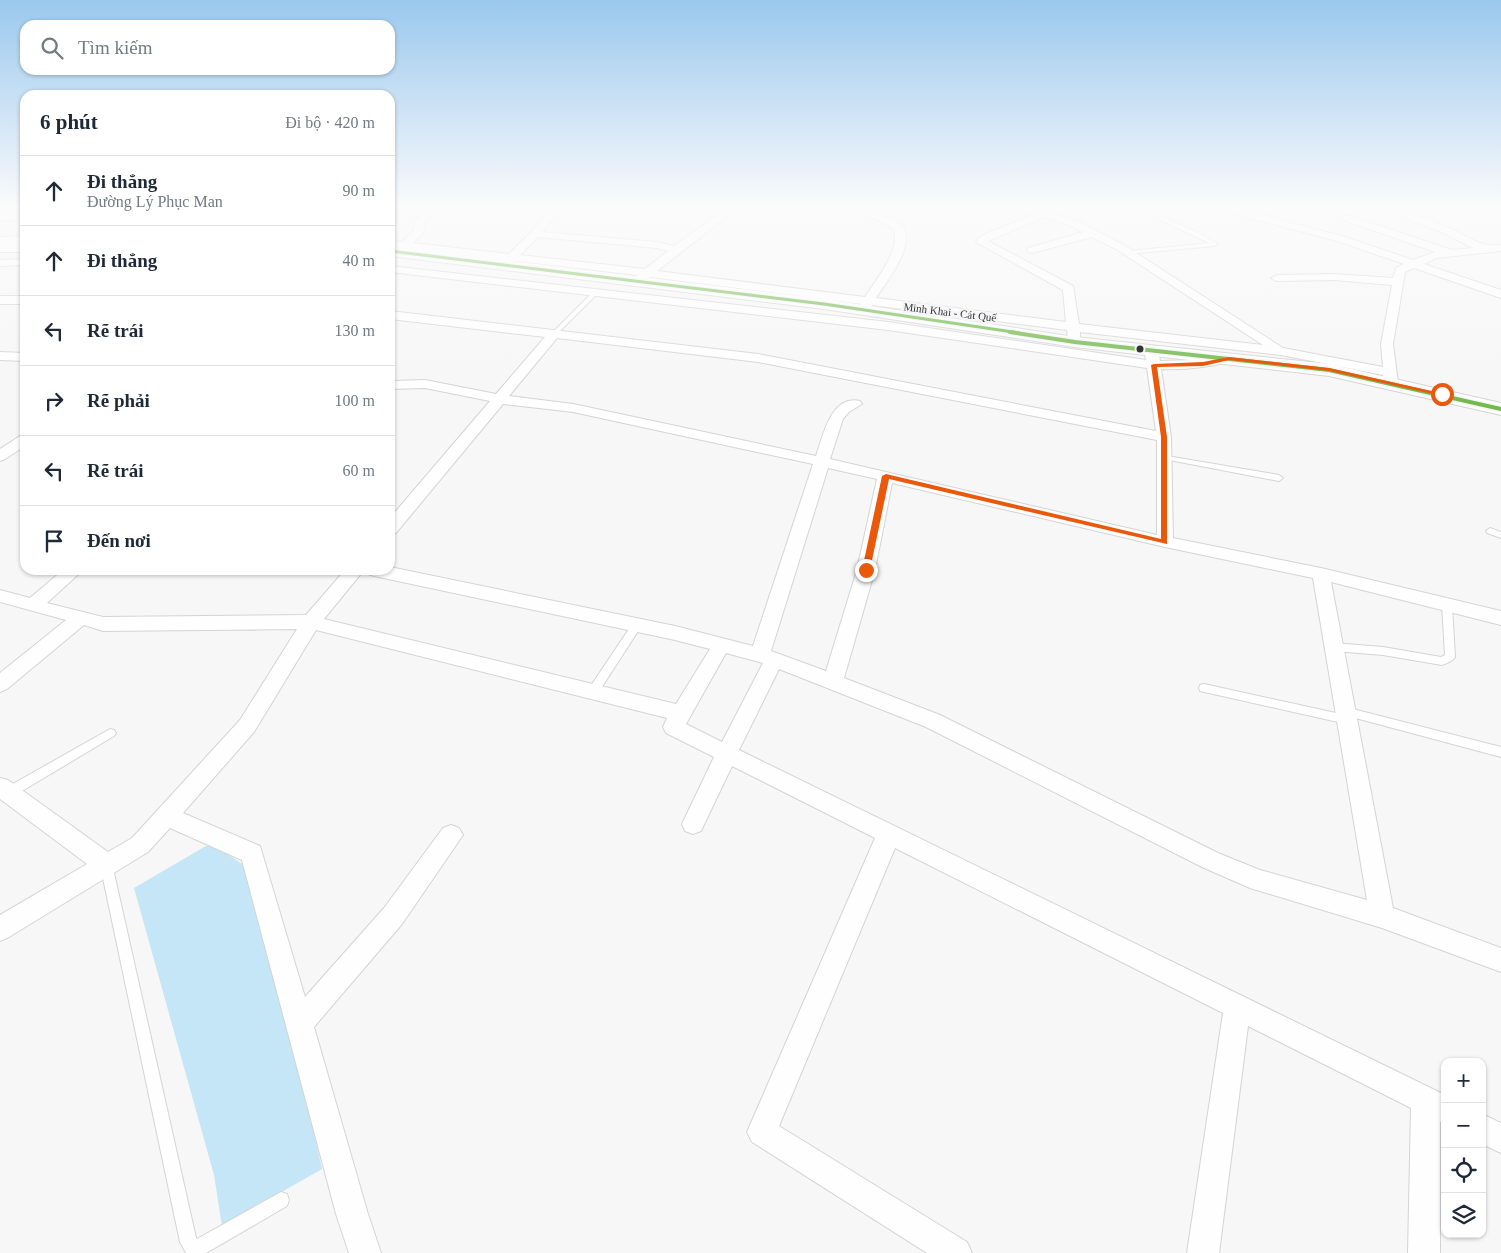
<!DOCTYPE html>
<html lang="vi">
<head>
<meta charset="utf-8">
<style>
  body { margin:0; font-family:"Times New Roman",serif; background:#f2f2f3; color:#1f2937 }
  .controls { position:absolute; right:15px; bottom:15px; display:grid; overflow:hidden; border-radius:10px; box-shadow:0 1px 4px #0004 }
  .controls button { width:45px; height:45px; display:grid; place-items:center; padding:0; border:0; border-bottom:1px solid #e0e1e3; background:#fff; color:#1f2937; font:25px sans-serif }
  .stop { position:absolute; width:15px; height:15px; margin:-11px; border:4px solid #ea580c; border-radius:50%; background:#fff }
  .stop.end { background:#ea580c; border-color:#fff; box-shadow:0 1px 5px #0008 }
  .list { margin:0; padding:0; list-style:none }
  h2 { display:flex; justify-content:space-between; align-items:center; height:65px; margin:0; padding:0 20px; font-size:21px }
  h2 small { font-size:16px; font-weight:400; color:#747a83 }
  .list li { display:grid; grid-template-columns:32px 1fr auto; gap:15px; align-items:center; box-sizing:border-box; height:70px; padding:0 20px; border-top:1px solid #e0e1e3 }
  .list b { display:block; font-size:19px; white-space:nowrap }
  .list p { margin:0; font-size:16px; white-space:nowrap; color:#747a83 }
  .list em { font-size:16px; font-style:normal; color:#747a83 }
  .icon { flex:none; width:28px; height:28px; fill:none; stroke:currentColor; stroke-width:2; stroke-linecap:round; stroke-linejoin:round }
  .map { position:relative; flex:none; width:1501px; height:1253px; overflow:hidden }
  .search { position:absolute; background:#fff; box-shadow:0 1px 4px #0004; left:20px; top:20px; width:375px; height:55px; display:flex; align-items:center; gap:12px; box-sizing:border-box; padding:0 18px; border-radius:15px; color:#747a83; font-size:19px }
  .panel { position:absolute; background:#fff; box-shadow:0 1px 4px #0004; left:20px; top:90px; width:375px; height:485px; border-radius:15px }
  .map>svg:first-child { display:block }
  .water { fill:#c5e6f7 }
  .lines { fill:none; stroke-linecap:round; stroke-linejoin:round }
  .service-casing { stroke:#d4d4d4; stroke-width:2 }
  .minor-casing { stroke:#d4d4d4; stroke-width:2 }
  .secondary-casing { stroke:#d4d4d4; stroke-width:2 }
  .service { fill:#fefefe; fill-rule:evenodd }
  .minor { fill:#fefefe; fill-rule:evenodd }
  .secondary { fill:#fefefe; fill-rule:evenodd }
  .bus-1-far1-casing { stroke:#f6f6f8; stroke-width:5.5 }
  .bus-1-casing { stroke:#f6f6f8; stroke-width:7 }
  .bus-1-far1 { stroke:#73b94c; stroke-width:3 }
  .bus-1 { stroke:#73b94c; stroke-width:4 }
  .route { fill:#ea580c }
  .bus-dot { fill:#333334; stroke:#f6f6f8; stroke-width:2 }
  .labels { text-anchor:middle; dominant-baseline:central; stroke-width:5; stroke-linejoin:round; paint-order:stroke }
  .far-street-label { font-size:11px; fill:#333334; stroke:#f6f6f8 }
</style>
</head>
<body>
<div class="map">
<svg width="1501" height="1253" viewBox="0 0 1501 1253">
  <rect width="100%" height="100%" fill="#f7f7f7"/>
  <polygon class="water" points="211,843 242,864 260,909 298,1061 322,1169 222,1226 214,1175 134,888"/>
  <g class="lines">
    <g class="service-casing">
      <g id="service">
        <polygon points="1154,213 1197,232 1218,244 1215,246 1127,254 1127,252 1129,251 1209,243 1152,216 1151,215"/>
        <polygon points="593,292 598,293 557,334 553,334 553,332"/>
        <polygon points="1161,455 1279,475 1283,478 1279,481 1164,459 1160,457"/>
        <polygon points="1490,528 1501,532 1501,538 1487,533 1486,531"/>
        <path d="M1447,602L1452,605L1455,657C1453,661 1447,663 1442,665L1383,655L1334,651L1329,647L1334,643L1383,647L1441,657L1445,655L1442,605Z"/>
        <polygon points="637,621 642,625 596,696 588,696 587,693 588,690 633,623"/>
        <polygon points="1204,684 1345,715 1341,714 1340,711 1341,708 1345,707 1501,747 1501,757 1348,716 1353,720 1351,723 1347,724 1200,691 1199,688 1200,685"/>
        <polygon points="110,729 114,730 116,733 114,736 12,797 8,798 4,797 2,793 4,789"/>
        <polygon points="106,858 110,860 112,864 196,1238 197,1239 281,1192 287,1194 289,1200 287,1206 206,1253 186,1253 180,1242 100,864 102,860"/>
      </g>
    </g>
    <g class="minor-casing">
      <g id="minor">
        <path d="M427,208H435L436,210L425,223L423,233L413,243L509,254L534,229L550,208H560L543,232L657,242L674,246L727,208H738L657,271L865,297C877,278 900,252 894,229L854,208H867L903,225C915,248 888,279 876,298L1066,322L1063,290L976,242L981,236L1034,214L1022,208H1037L1077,221L1124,245L1283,348L1383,367L1381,344L1392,285L1334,280L1277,281L1271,278L1277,275L1334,274L1393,278L1396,268L1404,264L1337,241L1220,210L1219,208H1236L1345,237L1413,260L1435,252L1343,220L1342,218L1343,216H1351L1452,250L1473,248L1439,231L1377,208C1400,208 1426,218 1447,227C1468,236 1478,247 1501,245V251L1436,258L1424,264L1501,290V298L1414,268L1405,272L1393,344L1398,383L1391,387L1384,383L1383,375L1281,355L1080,332V338L1074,342L1068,338L1067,330L872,305L867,313L863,314L857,310L861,304L650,277L641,281L635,278L637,275L515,261L509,267L505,268L499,265L503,260L390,247V241L402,242L414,230L415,222ZM1044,217L1069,225L1083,232L1028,248L1027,250L1028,252L1032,253L1092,237L1116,249L1263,345L1079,324L1073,286L988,241ZM538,237L657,248L668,251L645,269L520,255Z"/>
        <polygon points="814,208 826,208 818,213 814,212"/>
        <polygon points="1492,208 1501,208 1501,212 1493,210"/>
        <polygon points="25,209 25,216 15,220 0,220 0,214 13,214"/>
        <polygon points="25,236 25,242 0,243 0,237"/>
        <polygon points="25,259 25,265 0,266 0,260"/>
        <path d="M390,266L888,322L1146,360L1145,354L1152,350L1159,354L1160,361L1192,360L1229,354L1234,355L1236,358L1234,361C1210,367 1185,370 1161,369L1171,437L1173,538L1321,568L1501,611V625L1331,582L1393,908L1501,948V972L1382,928L1250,888L1202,867L926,727L779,669L739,750L1445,1095V1124L1440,1122V1253H1408L1411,1108L1248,1026L1219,1253H1187L1223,1013L895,848L779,1126L967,1242L972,1253H927L752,1142L747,1132L875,838L732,766L701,831L693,834L685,831L682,824L714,757L666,733L663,727L667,718L316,630L254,732L183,813L260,846L305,997L384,908L443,828L451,825L459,828L463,835L402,924L314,1027L368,1214L381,1253H349L336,1214L242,860L170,828L148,852L9,937L0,941V915L87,864L0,799V778L8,780L108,852L132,838L240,720L297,629L103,631L84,625L7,689L0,692V673L66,620L0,602V590L30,598L63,570H83L47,603L103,617L306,615L345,570H364L324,619L676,704L710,649L675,640L374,576L368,574L365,570H390V567L675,626L753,646L813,464L573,412L503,404L396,533L390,534V518L490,401L425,388L390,389V381L425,380L496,394L545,337L390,319V311L758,354L1156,431L1147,368L888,330L390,272ZM557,338L758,362L1157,440V535L830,459L843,419L849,412L862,404L860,401C831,394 823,436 816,456L573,404L509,396ZM828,468L877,479L857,570L826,671L771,651ZM892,483L1165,547L1313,578L1367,900L1260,870L1218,853L940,715L844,678L875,570ZM726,653L763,663L722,742L686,724Z"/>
        <rect x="0" y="296" width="25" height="8"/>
        <polygon points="0,352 25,353 25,361 0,360"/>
        <polygon points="25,435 25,446 5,459 0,461 0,449 20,436"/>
        <polygon points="1482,1114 1501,1123 1501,1153 1482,1144"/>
      </g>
    </g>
    <g class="secondary-casing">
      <g id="secondary">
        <rect x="0" y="242" width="25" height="10"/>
        <polygon points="390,246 824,299 1075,337 1329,364 1501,403 1501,415 1329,376 1075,347 824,309 390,256"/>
      </g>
    </g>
    <use href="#service" class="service"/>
    <use href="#minor" class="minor"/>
    <use href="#secondary" class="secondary"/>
    <g class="bus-1-far1-casing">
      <polyline id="bus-1-far1" points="390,251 824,304 1019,333"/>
    </g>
    <g class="bus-1-casing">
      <polyline id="bus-1" points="1010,332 1075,342 1329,370 1501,409"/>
    </g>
    <use href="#bus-1-far1" class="bus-1-far1"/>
    <use href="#bus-1" class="bus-1"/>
  </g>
  <linearGradient id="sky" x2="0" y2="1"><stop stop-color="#9ac8ee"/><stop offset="0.54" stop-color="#fbfbfb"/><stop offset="1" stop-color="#fbfbfb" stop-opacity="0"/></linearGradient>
  <rect width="1501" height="383" fill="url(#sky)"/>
  <polygon class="route" points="1229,357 1329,368 1445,394 1442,396 1329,371 1229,360 1203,366 1157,367 1167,437 1167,544 889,479 870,570 866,573 862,570 882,476 886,474 1161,539 1161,437 1151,365 1154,364 1203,362"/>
  <circle class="bus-dot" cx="1140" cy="349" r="4.5"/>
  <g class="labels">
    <g class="far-street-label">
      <text transform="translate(950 312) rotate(7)">Minh Khai - Cát Quế</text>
    </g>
  </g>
</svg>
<div class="controls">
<button>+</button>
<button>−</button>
<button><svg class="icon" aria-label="locate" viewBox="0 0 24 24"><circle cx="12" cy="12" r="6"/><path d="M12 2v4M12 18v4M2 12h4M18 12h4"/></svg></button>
<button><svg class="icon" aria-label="layers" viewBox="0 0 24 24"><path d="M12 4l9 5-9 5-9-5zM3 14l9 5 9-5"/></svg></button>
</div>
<div class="stop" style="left:1442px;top:394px"></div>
<div class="stop end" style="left:866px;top:570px"></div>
<div class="search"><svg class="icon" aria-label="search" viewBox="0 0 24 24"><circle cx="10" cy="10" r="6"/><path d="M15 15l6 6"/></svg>Tìm kiếm</div>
<section class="panel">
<h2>6 phút<small>Đi bộ · 420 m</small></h2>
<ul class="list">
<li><svg class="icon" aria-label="ahead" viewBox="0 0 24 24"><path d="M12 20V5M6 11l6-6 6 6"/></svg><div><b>Đi thẳng</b><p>Đường Lý Phục Man</p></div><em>90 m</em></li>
<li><svg class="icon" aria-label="ahead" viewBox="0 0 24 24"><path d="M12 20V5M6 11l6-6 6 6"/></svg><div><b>Đi thẳng</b></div><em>40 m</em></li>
<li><svg class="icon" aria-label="left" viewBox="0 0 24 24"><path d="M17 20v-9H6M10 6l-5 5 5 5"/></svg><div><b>Rẽ trái</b></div><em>130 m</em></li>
<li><svg class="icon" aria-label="right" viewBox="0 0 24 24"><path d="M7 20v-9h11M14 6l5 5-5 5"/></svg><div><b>Rẽ phải</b></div><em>100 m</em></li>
<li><svg class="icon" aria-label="left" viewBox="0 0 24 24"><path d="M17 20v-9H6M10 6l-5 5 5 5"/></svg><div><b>Rẽ trái</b></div><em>60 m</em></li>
<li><svg class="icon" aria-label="arrive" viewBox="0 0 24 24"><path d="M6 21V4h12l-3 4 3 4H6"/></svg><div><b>Đến nơi</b></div></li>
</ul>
</section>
</div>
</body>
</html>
